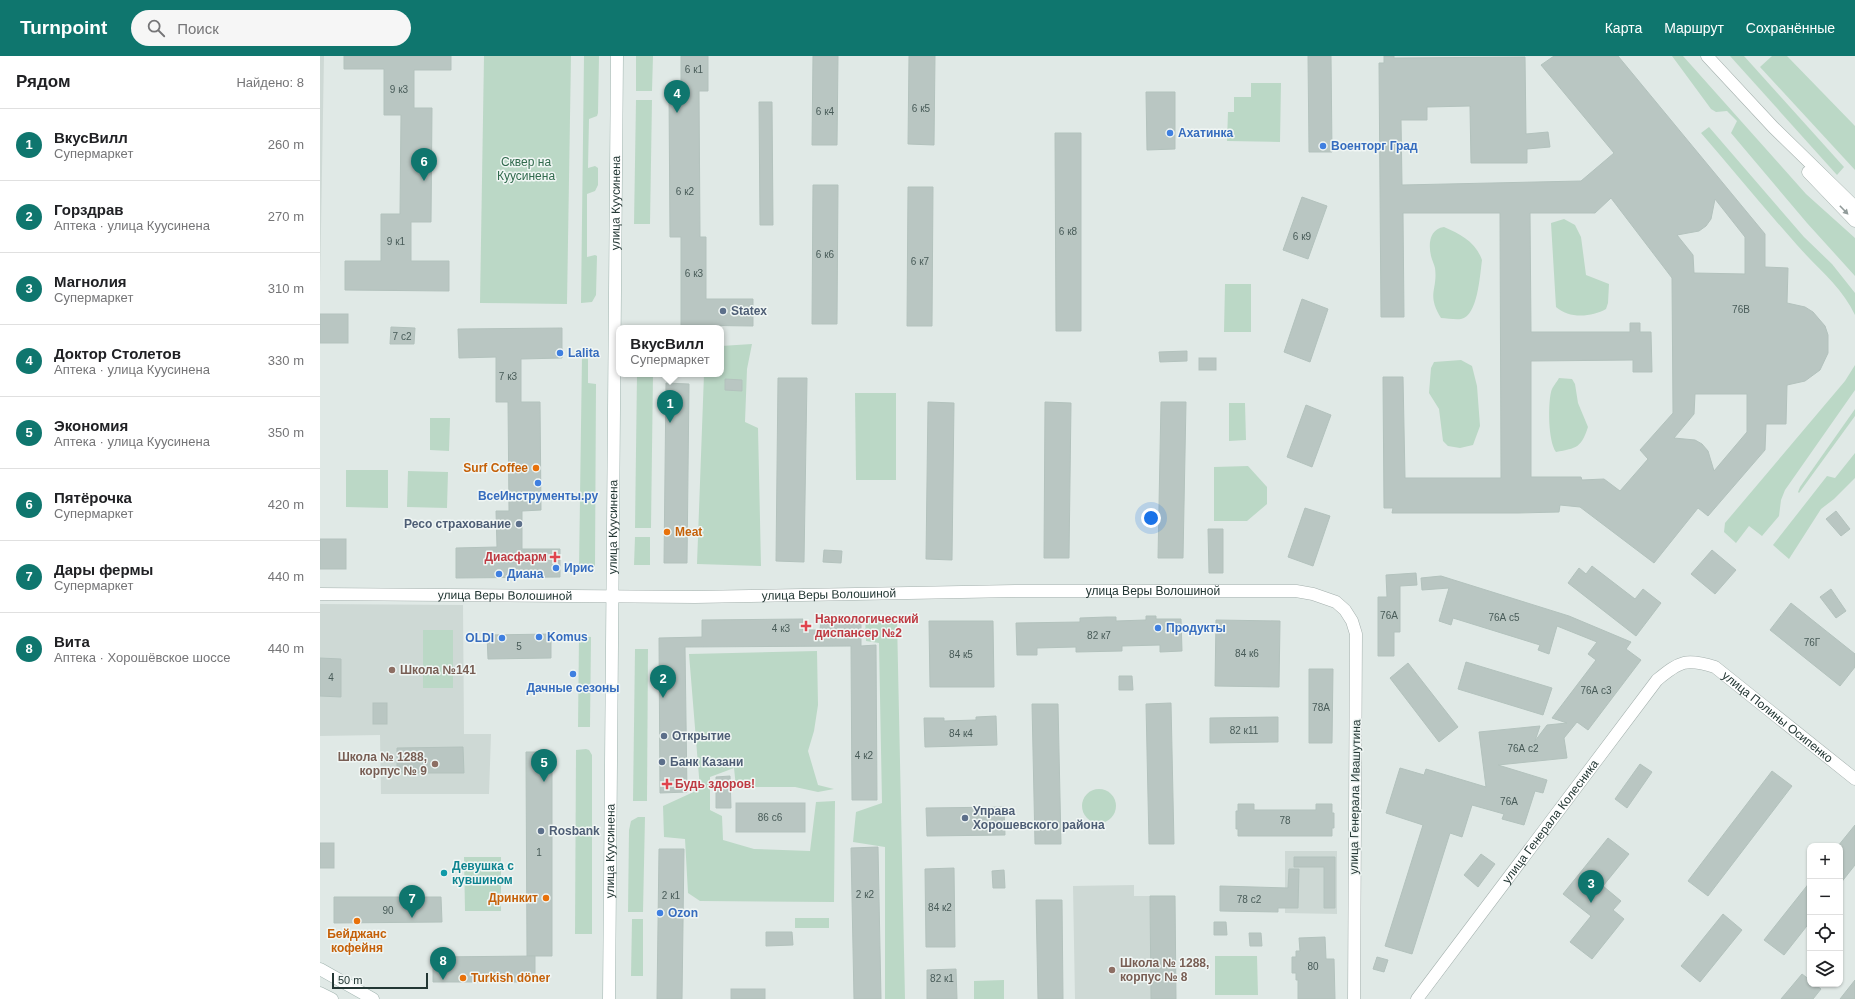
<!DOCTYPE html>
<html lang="ru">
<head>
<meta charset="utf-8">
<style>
  body { margin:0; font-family:Arial,sans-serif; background:#f6f6f6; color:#202124 }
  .controls { position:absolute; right:12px; bottom:12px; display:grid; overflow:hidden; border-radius:8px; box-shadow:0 1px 3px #0004 }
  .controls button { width:36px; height:36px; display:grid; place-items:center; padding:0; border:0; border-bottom:1px solid #e0e0e0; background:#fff; color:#202124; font:20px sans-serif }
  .scale { position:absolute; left:12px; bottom:10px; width:96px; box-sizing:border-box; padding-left:4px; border:2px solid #233734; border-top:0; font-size:11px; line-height:14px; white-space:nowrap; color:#233734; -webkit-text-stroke:3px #f0f6f4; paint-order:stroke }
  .you { position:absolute; left:831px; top:462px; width:14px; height:14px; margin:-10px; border:3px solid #fff; border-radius:50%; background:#1a73e8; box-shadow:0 0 0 6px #1a73e833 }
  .badge { display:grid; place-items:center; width:26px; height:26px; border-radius:50%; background:#0f766e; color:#fff; font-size:13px; font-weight:700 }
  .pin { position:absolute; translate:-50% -33px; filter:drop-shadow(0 1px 2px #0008) }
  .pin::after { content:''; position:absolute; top:21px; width:14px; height:12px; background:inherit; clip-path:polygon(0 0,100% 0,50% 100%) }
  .popup { position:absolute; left:296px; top:269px; width:108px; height:52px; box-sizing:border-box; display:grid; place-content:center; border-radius:8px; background:#fff; filter:drop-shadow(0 1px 3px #0005); font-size:13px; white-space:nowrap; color:#757577 }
  .popup b { font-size:15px; color:#202124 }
  .popup::after { content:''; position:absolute; left:50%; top:100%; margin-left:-8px; border:8px solid transparent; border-top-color:#fff }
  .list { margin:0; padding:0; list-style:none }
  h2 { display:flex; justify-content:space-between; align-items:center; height:52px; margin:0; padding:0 16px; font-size:17px }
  h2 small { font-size:13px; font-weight:400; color:#757577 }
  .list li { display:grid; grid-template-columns:26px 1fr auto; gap:12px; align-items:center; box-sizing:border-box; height:72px; padding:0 16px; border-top:1px solid #e0e0e0 }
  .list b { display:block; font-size:15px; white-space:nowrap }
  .list p { margin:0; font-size:13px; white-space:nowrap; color:#757577 }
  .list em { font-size:13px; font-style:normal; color:#757577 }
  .icon { flex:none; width:22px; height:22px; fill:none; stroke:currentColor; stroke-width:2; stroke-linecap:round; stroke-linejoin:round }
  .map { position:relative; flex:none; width:1535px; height:943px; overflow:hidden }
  header { display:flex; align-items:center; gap:24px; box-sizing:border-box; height:56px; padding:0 20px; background:#0f766e; color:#fff }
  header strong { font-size:19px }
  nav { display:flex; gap:22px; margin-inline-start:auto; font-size:14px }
  .search { width:280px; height:36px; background:#f6f6f6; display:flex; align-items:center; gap:10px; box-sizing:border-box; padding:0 14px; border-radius:22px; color:#757577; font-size:15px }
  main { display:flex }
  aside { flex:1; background:#fff }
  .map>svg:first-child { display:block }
  .built { fill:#ced9d5 }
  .green { fill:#bbd8c6 }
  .building { fill:#b9c6c2; stroke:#b3c2bd; fill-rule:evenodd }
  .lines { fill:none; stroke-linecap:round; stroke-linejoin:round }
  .minor-casing { stroke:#a4b0ad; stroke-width:13 }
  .tertiary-casing { stroke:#a4b0ad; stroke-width:13 }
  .secondary-casing { stroke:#a0b4af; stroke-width:13 }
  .minor { stroke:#fff; stroke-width:12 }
  .tertiary { stroke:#fff; stroke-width:12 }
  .secondary { stroke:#fff; stroke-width:12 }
  .oneway { fill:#919b9a }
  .shop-dot { fill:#3f7fe0; stroke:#f0f6f4; stroke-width:1.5 }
  .service-dot { fill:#5c6f8a; stroke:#f0f6f4; stroke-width:1.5 }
  .food-dot { fill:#e8710a; stroke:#f0f6f4; stroke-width:1.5 }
  .health-dot { fill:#e0444e; stroke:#f0f6f4; stroke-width:1.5 }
  .education-dot { fill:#8d6e63; stroke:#f0f6f4; stroke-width:1.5 }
  .culture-dot { fill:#0f9aa8; stroke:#f0f6f4; stroke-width:1.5 }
  .labels { text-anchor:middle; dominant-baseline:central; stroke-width:3; stroke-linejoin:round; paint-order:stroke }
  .number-label { font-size:10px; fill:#485b58 }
  .shop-label { font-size:12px; font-weight:bold; fill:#366cbe; stroke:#f0f6f4; text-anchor:start }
  .park-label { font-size:12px; fill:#316a4d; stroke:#f0f6f4 }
  .street-label { font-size:12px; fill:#233734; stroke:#f0f6f4 }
  .service-label { font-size:12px; font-weight:bold; fill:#4e5e75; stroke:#f0f6f4; text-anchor:start }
  .food-label { font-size:12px; font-weight:bold; fill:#c56008; stroke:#f0f6f4; text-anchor:end }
  .health-label { font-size:12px; font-weight:bold; fill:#be3a42; stroke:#f0f6f4; text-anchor:start }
  .education-label { font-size:12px; font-weight:bold; fill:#785e54; stroke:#f0f6f4; text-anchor:start }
  .culture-label { font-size:12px; font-weight:bold; fill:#0d838f; stroke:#f0f6f4; text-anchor:start }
</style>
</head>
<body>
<header>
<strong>Turnpoint</strong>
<div class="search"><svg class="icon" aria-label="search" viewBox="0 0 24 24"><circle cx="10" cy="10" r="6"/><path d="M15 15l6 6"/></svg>Поиск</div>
<nav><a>Карта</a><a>Маршрут</a><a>Сохранённые</a></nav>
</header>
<main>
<aside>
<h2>Рядом<small>Найдено: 8</small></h2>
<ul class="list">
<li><span class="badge">1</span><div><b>ВкусВилл</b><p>Супермаркет</p></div><em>260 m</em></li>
<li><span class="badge">2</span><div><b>Горздрав</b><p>Аптека · улица Куусинена</p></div><em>270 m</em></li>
<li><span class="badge">3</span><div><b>Магнолия</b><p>Супермаркет</p></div><em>310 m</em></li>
<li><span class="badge">4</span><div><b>Доктор Столетов</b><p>Аптека · улица Куусинена</p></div><em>330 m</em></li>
<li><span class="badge">5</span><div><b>Экономия</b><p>Аптека · улица Куусинена</p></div><em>350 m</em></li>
<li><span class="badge">6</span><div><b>Пятёрочка</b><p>Супермаркет</p></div><em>420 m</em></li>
<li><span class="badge">7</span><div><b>Дары фермы</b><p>Супермаркет</p></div><em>440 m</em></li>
<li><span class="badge">8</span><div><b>Вита</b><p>Аптека · Хорошёвское шоссе</p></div><em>440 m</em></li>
</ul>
</aside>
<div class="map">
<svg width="1535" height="943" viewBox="0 0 1535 943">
  <rect width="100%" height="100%" fill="#e0e9e6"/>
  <g class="built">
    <polygon points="0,0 4,0 0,231"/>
    <polygon points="0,548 143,549 144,678 171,678 169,738 61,738 60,679 0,680"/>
    <polygon points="965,795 1017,795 1017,858 965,857"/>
    <polygon points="814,829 814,840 830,840 831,943 845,943 755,943 753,830"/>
  </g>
  <g class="green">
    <polygon points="164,0 251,0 247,248 160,247"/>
    <polygon points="264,0 279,0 278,57 277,60 269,63 268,112 275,110 278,112 278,129 275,135 267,138 267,201 275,199 277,200 276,239 272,246 261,247"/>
    <polygon points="316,0 333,0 332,35 316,35"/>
    <polygon points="1352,0 1363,0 1486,138 1535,182 1535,220 1487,167 1411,77 1417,65 1407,55 1396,56 1391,53"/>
    <polygon points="1410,0 1424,0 1524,111 1517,119"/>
    <polygon points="1452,0 1467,0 1535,70 1535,114 1440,11"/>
    <polygon points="931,27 961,27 960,86 907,85 908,56 914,56 914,41 931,41"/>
    <polygon points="316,44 332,44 330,168 314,168"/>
    <path d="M1389,71L1484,181L1512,208L1535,237V259C1522,231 1497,212 1477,189C1444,152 1413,114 1381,77Z"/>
    <path d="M1244,163L1255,169L1261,181L1266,219L1289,228L1288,247L1286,253C1272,261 1249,263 1236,251L1231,167Z"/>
    <path d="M1124,171C1140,178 1156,186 1162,204C1160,218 1158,260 1141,263C1135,264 1127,262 1121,262C1106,238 1118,234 1115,212C1114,208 1112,204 1111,200C1108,187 1110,173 1124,171Z"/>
    <polygon points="905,228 931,228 931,276 904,276"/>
    <polygon points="432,288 427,313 425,366 438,372 441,510 377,508 384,318 401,318 401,290"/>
    <polygon points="262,299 268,299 268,327 276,328 275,514 259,514"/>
    <polygon points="1141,304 1152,310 1157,330 1160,370 1153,389 1140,392 1128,390 1123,385 1119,353 1109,337 1111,312 1114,306"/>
    <polygon points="1535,309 1535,334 1465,434 1461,444 1459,460 1442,480 1429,470 1416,487 1404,476 1405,467 1525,325"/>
    <polygon points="317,318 333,318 331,472 315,472"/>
    <path d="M1239,322L1252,323L1255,328L1258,347L1268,371C1261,392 1257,392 1236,396C1228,385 1228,349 1231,336C1232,331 1237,326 1239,322Z"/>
    <polygon points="535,337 576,337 576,424 536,424"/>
    <polygon points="909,347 925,347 926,384 909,385"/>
    <polygon points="1535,353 1535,360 1479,437 1478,436 1480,431"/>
    <polygon points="110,362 130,362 129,395 110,394"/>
    <polygon points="1535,397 1535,422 1514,443 1501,453 1469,503 1453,489 1507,420 1515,422"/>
    <polygon points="928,410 947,431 947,448 927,465 894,465 894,411"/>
    <polygon points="26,414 68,414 68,452 26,451"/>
    <polygon points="88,415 128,416 127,452 87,451"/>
    <polygon points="315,481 330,481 330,509 314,509"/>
    <polygon points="545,560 577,563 585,943 565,943 565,791 533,786 536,756 562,747 559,587 546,585"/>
    <rect x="103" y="574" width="30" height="58"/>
    <polygon points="259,580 271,581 270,671 258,671"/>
    <polygon points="315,593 328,593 327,745 313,745"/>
    <polygon points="497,595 498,649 494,675 488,695 498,729 514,733 498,736 475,731 416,731 414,712 390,721 390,754 402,760 403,784 434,793 490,795 496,746 515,745 514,846 380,845 368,837 365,783 344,781 343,750 380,733 369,598"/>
    <polygon points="266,693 269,694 272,699 272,878 255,878 256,694"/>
    <circle cx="779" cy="750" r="17"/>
    <polygon points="318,761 325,761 323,856 308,856 309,774 311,765"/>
    <polygon points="144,801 181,801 181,855 145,855"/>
    <rect x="475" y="862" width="34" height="10"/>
    <polygon points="312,863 323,863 323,920 311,920"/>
    <polygon points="895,900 937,900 938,939 895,939"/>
    <polygon points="684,924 684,943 654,943 654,925"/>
  </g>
  <g class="building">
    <polygon points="24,0 131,0 131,14 94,14 94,52 112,52 111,166 91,166 91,205 129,205 129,235 25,234 25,205 61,205 61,158 80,158 81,59 64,59 64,13 24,13"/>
    <polygon points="361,0 388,0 388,35 379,35 380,181 386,181 386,243 433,243 433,270 361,269 361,181 350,181 349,36 361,36"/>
    <polygon points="493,0 518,0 517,89 492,89"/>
    <polygon points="589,0 615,0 614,89 588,88"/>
    <polygon points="988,0 1011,0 1012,96 989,96"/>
    <path d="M1064,0H1074V2L1205,1L1206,78L1228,76L1230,91L1207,93V107H1151L1150,50L1107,51V64H1081L1082,129L1261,125L1294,97L1221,9L1234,0H1298L1445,178V211L1468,212L1467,247L1485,251L1493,256L1505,270L1508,279V297L1500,314L1485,325L1467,329L1466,368H1446L1445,394L1388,460L1378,452L1334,507L1260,451L1240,449L1239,456L1198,457H1072L1073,452H1064L1063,321H1083L1085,422H1181L1180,157H1083L1084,261H1061L1059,7H1064ZM1291,142L1352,222L1353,357L1320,394L1328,403L1300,435L1284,423L1262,424L1261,421H1211V305L1313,304V316H1332L1331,276H1320V267H1310V276H1211L1210,157H1275ZM1395,143L1425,181V218L1374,217L1373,199L1357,179L1379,175L1386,170L1391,163ZM1375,338H1427V376L1394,415L1388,395L1382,388L1375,384L1354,382L1374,358Z"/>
    <polygon points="826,36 855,36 855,93 827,94"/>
    <polygon points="439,46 452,46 453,169 440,169"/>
    <polygon points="735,77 761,77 761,275 736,275"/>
    <polygon points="493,129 518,129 517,268 492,268"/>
    <polygon points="588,131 613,131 612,270 587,270"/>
    <polygon points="982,141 1007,150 988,203 963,194"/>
    <polygon points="982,243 1008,253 990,306 964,296"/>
    <rect x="0" y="258" width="28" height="29"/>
    <polygon points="71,271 95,272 94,288 70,288"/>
    <polygon points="242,272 242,302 201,303 201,346 220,346 221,454 202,455 202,493 240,493 240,521 136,522 136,492 177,491 176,455 189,455 188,346 176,346 176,301 139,302 138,273"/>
    <polygon points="867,295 867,305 840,306 839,296"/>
    <rect x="879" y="302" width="17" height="12"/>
    <polygon points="458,322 487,322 484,506 456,505"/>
    <polygon points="405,323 422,324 422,335 405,334"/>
    <polygon points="346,327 369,328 367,507 344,507"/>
    <polygon points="608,346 634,347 632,504 606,503"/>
    <polygon points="725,346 751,347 749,502 724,502"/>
    <polygon points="841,346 866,346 863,502 838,502"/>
    <polygon points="986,349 1011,359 992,411 967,401"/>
    <polygon points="985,452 1010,460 993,510 968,501"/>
    <polygon points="1516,455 1530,473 1521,480 1506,463"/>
    <polygon points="888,473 903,473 903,517 889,517"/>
    <rect x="0" y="483" width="26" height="30"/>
    <polygon points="504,494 522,495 521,507 503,506"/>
    <polygon points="1392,494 1416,514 1395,538 1371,518"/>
    <polygon points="1272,510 1315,543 1323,533 1341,547 1316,580 1248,527 1259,512 1266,518"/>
    <polygon points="1096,517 1097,529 1080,530 1080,576 1074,576 1074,600 1058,600 1058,541 1067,541 1066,519"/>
    <polygon points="1121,520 1249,560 1311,586 1306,593 1321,604 1268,674 1257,666 1244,682 1247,702 1178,709 1227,724 1223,737 1215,735 1204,769 1182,763 1184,758 1152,749 1142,781 1130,777 1092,898 1065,890 1103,769 1066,757 1080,712 1104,719 1106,713 1166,731 1159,676 1220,670 1215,685 1227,669 1247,667 1232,662 1276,604 1268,598 1277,586 1237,570 1229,598 1218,594 1220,589 1133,562 1131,569 1119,565 1129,532 1102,534 1101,522"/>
    <polygon points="1511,533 1526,555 1516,562 1500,541"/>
    <polygon points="1471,547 1535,598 1535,611 1520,630 1450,574"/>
    <polygon points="826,560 836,560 836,563 861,563 862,595 840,596 840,589 802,590 802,595 756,596 756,591 717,592 717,599 697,599 696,567 760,566 760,562 787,561 796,561 796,565 826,564"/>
    <polygon points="541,562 541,590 556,589 557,744 532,744 531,590 365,591 367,736 340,737 339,582 382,581 382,564 483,563 483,574 500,574 501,563"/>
    <polygon points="896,564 960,565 959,631 895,630"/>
    <polygon points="609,565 673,565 674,631 610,631"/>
    <polygon points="231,578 231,602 168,603 167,579"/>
    <polygon points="0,602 21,603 21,641 0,640"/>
    <polygon points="1146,606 1232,632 1223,659 1138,633"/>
    <polygon points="1088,607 1138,671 1119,686 1070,622"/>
    <polygon points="989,613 1013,613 1012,687 989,687"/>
    <polygon points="799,620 812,620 813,634 799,634"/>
    <rect x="53" y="647" width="14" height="21"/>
    <polygon points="851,647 854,788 829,788 826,648"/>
    <polygon points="712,648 738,648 741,788 715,788"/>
    <polygon points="676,660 677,689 605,691 604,662 624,662 624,665 656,664 656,661"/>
    <polygon points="958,661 958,686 890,687 890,662"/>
    <polygon points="143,691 144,717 77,717 77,692"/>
    <polygon points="206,696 232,696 232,900 207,900"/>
    <polygon points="1320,708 1332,716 1307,752 1295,743"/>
    <polygon points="1452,715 1472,730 1388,840 1368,825"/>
    <polygon points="410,720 411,752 396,752 396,721"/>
    <rect x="416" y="747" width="69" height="29"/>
    <polygon points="918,748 934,748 934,754 996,754 996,748 1012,748 1012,757 1014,757 1014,772 1012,772 1012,780 918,780 918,773 916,773 916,755 918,755"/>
    <polygon points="684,751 685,779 607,780 606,752"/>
    <polygon points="1535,769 1535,809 1520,828 1520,790 1518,790"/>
    <polygon points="1288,782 1309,798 1283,830 1301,845 1293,854 1304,863 1272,903 1250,886 1271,860 1243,838"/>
    <rect x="0" y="787" width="14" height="25"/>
    <polygon points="558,791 561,943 534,943 531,792"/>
    <polygon points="339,793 364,793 362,943 337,943"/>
    <polygon points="1161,798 1175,808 1158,831 1144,819"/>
    <polygon points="974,801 1015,801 1015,852 1004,852 1004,811 974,811"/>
    <polygon points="634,812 635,891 606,891 605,813"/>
    <polygon points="969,813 979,813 978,852 958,852 958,856 900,855 900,830 968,832"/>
    <polygon points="684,814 685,832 673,832 672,815"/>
    <polygon points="1490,826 1490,866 1464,899 1444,884"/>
    <polygon points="830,840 855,840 856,943 831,943"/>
    <polygon points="14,841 121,841 122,866 14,867"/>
    <polygon points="716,844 742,844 743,943 718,943"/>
    <polygon points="1403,858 1422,874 1380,926 1361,910"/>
    <polygon points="894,866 906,866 907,879 894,879"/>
    <polygon points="446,876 472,876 473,889 446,890"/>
    <polygon points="929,877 941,877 942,890 930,890"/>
    <polygon points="1005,881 1006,903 1014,903 1015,943 978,943 978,924 976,924 976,917 972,917 972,901 976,901 976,895 980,895 979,882"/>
    <polygon points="215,900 215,926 113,926 113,901"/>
    <polygon points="1057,901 1068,904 1064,916 1053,913"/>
    <polygon points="636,913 637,943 607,943 607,914"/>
    <polygon points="1482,918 1490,924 1490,928 1494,928 1501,933 1493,943 1461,943"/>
    <polygon points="1535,924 1535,943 1520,943"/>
    <rect x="411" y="933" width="34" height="10"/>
  </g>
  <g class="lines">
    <g class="minor-casing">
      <g id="minor">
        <path id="s1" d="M0,538L375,541L695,535H976L993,538L1016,546L1025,554L1032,565L1036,578L1034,943"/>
        <path id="s2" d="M1097,943L1337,624C1360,605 1366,602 1395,611L1535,723"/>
      </g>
    </g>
    <g class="tertiary-casing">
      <g id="tertiary">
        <polyline points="1387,0 1453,71 1535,151"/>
        <polyline points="1488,116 1535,165"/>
      </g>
    </g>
    <g class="secondary-casing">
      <g id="secondary">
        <polyline points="0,913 53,943"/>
        <polyline points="0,937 12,943"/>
        <path id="s3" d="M289,943L297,0"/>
      </g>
    </g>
    <use href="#minor" class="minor"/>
    <use href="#tertiary" class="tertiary"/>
    <use href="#secondary" class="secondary"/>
  </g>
  <defs><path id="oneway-solid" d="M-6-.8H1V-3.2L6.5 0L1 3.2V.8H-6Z"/></defs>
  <use class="oneway" href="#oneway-solid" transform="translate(1524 154) rotate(46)"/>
  <g class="shop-dot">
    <circle cx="850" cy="77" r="4"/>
    <circle cx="1003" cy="90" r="4"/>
    <circle cx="240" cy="297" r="4"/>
    <circle cx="218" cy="427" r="4"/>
    <circle cx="236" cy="512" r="4"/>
    <circle cx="179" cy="518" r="4"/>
    <circle cx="838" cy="572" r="4"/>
    <circle cx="219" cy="581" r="4"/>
    <circle cx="182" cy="582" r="4"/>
    <circle cx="253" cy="618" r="4"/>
    <circle cx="340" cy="857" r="4"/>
  </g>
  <g class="service-dot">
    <circle cx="403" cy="255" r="4"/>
    <circle cx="199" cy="468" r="4"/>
    <circle cx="344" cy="680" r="4"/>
    <circle cx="342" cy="706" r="4"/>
    <circle cx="645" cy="762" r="4"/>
    <circle cx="221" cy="775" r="4"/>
  </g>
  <g class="food-dot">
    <circle cx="216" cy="412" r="4"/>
    <circle cx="347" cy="476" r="4"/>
    <circle cx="226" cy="842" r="4"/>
    <circle cx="37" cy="865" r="4"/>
    <circle cx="143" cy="922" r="4"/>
  </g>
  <g class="health-dot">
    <path d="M233 495h4v4h4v4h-4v4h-4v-4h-4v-4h4z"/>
    <path d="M484 564h4v4h4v4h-4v4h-4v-4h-4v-4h4z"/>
    <path d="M345 722h4v4h4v4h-4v4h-4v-4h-4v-4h4z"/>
  </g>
  <g class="education-dot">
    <circle cx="72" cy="614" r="4"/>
    <circle cx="115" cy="708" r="4"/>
    <circle cx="792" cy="914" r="4"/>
  </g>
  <circle class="culture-dot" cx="124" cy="817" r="4"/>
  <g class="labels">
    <g class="number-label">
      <text x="374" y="13">6 к1</text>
      <text x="79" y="33">9 к3</text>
      <text x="601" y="52">6 к5</text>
      <text x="505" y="55">6 к4</text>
      <text x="365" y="135">6 к2</text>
      <text x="748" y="175">6 к8</text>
      <text x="982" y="180">6 к9</text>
      <text x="76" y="185">9 к1</text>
      <text x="505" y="198">6 к6</text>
      <text x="600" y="205">6 к7</text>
      <text x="374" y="217">6 к3</text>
      <text x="1421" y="253">76В</text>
      <text x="82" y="280">7 с2</text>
      <text x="188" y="320">7 к3</text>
      <text x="1069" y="559">76А</text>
      <text x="1184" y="561">76А с5</text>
      <text x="461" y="572">4 к3</text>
      <text x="779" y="579">82 к7</text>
      <text x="1492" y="586">76Г</text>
      <text x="199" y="590">5</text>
      <text x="927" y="597">84 к6</text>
      <text x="641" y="598">84 к5</text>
      <text x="11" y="621">4</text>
      <text x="1276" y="634">76А с3</text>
      <text x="1001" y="651">78А</text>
      <text x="924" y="674">82 к11</text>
      <text x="641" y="677">84 к4</text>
      <text x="1203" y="692">76А с2</text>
      <text x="544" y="699">4 к2</text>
      <text x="1189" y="745">76А</text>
      <text x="450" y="761">86 с6</text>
      <text x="965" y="764">78</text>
      <text x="219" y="796">1</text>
      <text x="545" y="838">2 к2</text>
      <text x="351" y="839">2 к1</text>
      <text x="929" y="843">78 с2</text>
      <text x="620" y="851">84 к2</text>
      <text x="68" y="854">90</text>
      <text x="993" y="910">80</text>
      <text x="622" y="922">82 к1</text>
    </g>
    <g class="shop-label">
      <text x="858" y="77">Ахатинка</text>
      <text x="1011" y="90">Военторг Град</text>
      <text x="248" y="297">Lalita</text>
      <text x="218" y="440" text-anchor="middle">ВсеИнструменты.ру</text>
      <text x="244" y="512">Ирис</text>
      <text x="187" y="518">Диана</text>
      <text x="846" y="572">Продукты</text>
      <text x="227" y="581">Komus</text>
      <text x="174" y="582" text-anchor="end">OLDI</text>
      <text x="253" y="632" text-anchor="middle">Дачные сезоны</text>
      <text x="348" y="857">Ozon</text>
    </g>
    <g class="park-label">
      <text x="206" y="106">Сквер на<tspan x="206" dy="14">Куусинена</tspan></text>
    </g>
    <g class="street-label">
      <text stroke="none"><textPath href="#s3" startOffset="796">улица Куусинена</textPath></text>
      <text stroke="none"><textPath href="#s3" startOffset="472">улица Куусинена</textPath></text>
      <text stroke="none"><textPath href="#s1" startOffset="833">улица Веры Волошиной</textPath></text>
      <text stroke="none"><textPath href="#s1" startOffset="509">улица Веры Волошиной</textPath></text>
      <text stroke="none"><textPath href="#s1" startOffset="185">улица Веры Волошиной</textPath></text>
      <text stroke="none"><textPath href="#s2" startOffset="543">улица Полины Осипенко</textPath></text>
      <text transform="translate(1035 741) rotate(-89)">улица Генерала Ивашутина</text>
      <text stroke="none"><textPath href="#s2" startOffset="222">улица Генерала Колесника</textPath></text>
      <text stroke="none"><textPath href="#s3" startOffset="148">улица Куусинена</textPath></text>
    </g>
    <g class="service-label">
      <text x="411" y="255">Statex</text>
      <text x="191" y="468" text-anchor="end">Ресо страхование</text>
      <text x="352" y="680">Открытие</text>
      <text x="350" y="706">Банк Казани</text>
      <text x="653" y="755">Управа<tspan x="653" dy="14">Хорошевского района</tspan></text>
      <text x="229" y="775">Rosbank</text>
    </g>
    <g class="food-label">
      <text x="208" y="412">Surf Coffee</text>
      <text x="355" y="476" text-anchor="start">Meat</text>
      <text x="218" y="842">Дринкит</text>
      <text x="37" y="878" text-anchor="middle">Бейджанс<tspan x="37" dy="14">кофейня</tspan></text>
      <text x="151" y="922" text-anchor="start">Turkish döner</text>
    </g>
    <g class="health-label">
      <text x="227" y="501" text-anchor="end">Диасфарм</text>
      <text x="495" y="563">Наркологический<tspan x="495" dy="14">диспансер №2</tspan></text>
      <text x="355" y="728">Будь здоров!</text>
    </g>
    <g class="education-label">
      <text x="80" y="614">Школа №141</text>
      <text x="107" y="701" text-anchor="end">Школа № 1288,<tspan x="107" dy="14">корпус № 9</tspan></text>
      <text x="800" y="907">Школа № 1288,<tspan x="800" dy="14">корпус № 8</tspan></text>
    </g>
    <g class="culture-label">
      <text x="132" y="810">Девушка с<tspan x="132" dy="14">кувшином</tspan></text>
    </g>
  </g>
</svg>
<div class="controls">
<button>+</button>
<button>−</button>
<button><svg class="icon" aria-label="locate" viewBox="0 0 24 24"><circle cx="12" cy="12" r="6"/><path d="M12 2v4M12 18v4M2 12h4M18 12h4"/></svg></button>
<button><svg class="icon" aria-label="layers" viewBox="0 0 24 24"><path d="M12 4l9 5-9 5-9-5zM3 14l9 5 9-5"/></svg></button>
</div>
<div class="scale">50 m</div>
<div class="you"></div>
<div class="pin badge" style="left:350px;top:367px">1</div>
<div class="popup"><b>ВкусВилл</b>Супермаркет</div>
<div class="pin badge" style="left:343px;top:642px">2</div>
<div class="pin badge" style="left:1271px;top:847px">3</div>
<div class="pin badge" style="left:357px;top:57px">4</div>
<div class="pin badge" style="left:224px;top:726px">5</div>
<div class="pin badge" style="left:104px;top:125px">6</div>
<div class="pin badge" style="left:92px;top:862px">7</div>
<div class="pin badge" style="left:123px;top:924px">8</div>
</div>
</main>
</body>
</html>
